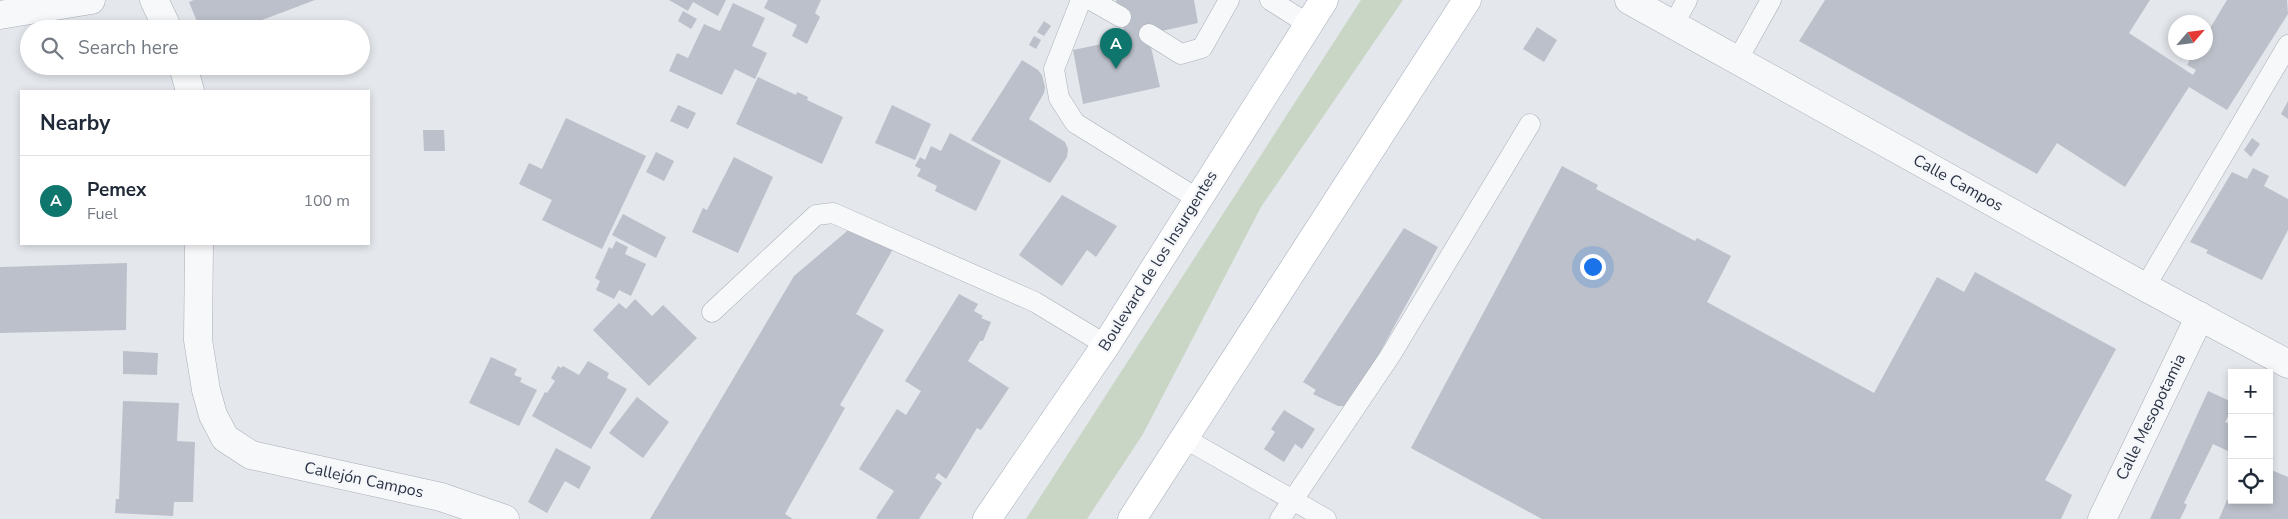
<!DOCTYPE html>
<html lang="en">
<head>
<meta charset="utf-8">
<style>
  body { margin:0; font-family:"Nunito Sans",sans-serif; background:#f6f6f7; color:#1f2937 }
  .controls { position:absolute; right:15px; bottom:15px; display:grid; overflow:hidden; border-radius:0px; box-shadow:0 2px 8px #0003 }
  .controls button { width:45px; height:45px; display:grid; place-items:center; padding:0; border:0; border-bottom:1px solid #e0e1e3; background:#fff; color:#1f2937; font:25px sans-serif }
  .compass { position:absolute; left:2168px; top:15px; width:45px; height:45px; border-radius:50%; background:#fff; box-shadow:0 2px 8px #0003; rotate:62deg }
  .you { position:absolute; left:1592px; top:266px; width:18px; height:18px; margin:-12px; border:4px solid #fff; border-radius:50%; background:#1a73e8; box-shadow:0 0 0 8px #1a73e833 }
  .badge { display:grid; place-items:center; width:32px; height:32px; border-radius:50%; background:#0f766e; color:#fff; font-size:16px; font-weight:700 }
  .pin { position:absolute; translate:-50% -41px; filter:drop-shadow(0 1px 2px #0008) }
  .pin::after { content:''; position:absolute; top:26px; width:18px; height:15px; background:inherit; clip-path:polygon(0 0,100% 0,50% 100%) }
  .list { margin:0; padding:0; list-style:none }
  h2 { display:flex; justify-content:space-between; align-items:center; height:65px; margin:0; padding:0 20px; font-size:21px }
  h2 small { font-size:16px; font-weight:400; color:#747a83 }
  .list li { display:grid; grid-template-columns:32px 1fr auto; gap:15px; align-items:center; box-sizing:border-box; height:90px; padding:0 20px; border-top:1px solid #e0e1e3 }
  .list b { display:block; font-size:19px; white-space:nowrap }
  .list p { margin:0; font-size:16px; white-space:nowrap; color:#747a83 }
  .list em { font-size:16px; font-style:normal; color:#747a83 }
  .icon { flex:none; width:28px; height:28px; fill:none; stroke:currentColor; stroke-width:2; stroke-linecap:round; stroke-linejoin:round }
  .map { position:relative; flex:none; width:2288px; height:519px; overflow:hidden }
  .search { position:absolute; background:#fff; box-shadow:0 2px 8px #0003; left:20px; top:20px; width:350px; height:55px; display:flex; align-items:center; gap:12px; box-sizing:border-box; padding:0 18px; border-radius:28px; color:#747a83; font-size:19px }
  .panel { position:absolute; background:#fff; box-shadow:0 2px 8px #0003; left:20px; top:90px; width:350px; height:155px; border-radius:0px }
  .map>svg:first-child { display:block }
  .green { fill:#c9d6c5 }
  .building { fill:#bbc0ca }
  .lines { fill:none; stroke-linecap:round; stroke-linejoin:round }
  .service-casing { stroke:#a9aeb7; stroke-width:21 }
  .minor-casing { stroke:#a9aeb7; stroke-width:29 }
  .tertiary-casing { stroke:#a9aeb7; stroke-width:29 }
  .primary-casing { stroke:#a3abb8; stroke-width:29 }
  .service { stroke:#f7f8fa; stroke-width:20 }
  .minor { stroke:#f7f8fa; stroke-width:28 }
  .tertiary { stroke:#f7f8fa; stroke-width:28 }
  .primary { stroke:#fff; stroke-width:28 }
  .labels { text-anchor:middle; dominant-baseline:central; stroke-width:4.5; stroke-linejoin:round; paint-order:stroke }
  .street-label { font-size:16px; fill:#2b3445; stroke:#f4f6f9 }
</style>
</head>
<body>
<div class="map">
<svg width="2288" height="519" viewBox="0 0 2288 519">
  <rect width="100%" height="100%" fill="#e4e7ec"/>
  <polygon class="green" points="1361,0 1403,0 1261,207 1143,434 1087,519 1026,519"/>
  <g class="building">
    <polygon points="194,0 315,0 238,29 200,29 189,2"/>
    <polygon points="669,0 726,0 718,16 693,2 688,11"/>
    <polygon points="768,0 821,0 815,13 820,17 807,44 792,36 797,25 764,8"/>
    <polygon points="1116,0 1194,0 1198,23 1148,34 1160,87 1083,104 1073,50 1126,39"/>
    <polygon points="1825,0 2150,0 2129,33 2193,75 2196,70 2187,65 2194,52 2206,52 2206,35 2227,0 2287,0 2288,14 2227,110 2189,87 2125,187 2057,143 2037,174 1799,41"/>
    <polygon points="733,3 765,18 752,46 767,53 755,79 735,69 722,95 669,71 677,53 688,58 704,24 720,31"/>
    <polygon points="683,11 697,19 691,29 678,21"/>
    <polygon points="1044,21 1051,26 1044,36 1037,32"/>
    <polygon points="1537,27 1557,40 1544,62 1523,49"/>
    <polygon points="1034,36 1041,40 1036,49 1029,45"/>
    <polygon points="1022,60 1038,70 1042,75 1045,87 1044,93 1029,119 1065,142 1068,149 1067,157 1050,183 971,140"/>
    <polygon points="758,77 796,95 797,92 808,97 807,100 843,117 822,164 736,124"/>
    <polygon points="2288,101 2288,119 2281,114"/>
    <polygon points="678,105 696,113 688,129 670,121"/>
    <polygon points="892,105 931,124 915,160 875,143"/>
    <polygon points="566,118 646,156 602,249 542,220 552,200 519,184 529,163 542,169"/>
    <polygon points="423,130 444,130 445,151 424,151"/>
    <polygon points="950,133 1001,161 976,211 935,191 937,186 917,176 921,169 915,166 920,157 925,160 931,146 941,151"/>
    <polygon points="2252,138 2260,144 2251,157 2244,150"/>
    <polygon points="656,152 674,161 664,181 646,172"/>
    <polygon points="734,157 773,177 738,253 692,232 703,208 707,210"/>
    <polygon points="1562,166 1598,185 1596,189 1695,241 1697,238 1731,256 1707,302 1874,393 1937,277 1964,292 1975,272 2116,349 2045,480 2072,495 2061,519 1542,519 1411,448"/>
    <polygon points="2253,168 2269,176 2264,186 2288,199 2288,230 2262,280 2206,253 2208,250 2190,242 2232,172 2247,179"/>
    <polygon points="1062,195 1117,226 1096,257 1087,250 1062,286 1019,255"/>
    <polygon points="623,214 666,237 656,258 612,235"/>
    <polygon points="853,226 893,249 856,314 884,330 840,405 845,408 785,514 793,519 650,519 794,276"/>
    <polygon points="1404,228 1438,247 1353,401 1348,406 1338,406 1313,394 1316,390 1303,382"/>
    <polygon points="616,241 628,247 625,254 646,264 631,296 619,290 614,299 596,290 600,281 595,278 609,247 612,249"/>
    <polygon points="127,263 126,330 0,333 0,267"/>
    <polygon points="959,294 978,304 974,311 983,316 981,318 991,322 983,341 980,341 968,361 1009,388 981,430 977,428 946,479 938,473 935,478 942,483 919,519 878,519 876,518 894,491 859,469 897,409 906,415 921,391 905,381"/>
    <polygon points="635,299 652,316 663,305 697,338 649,386 593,330 619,303 626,309"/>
    <polygon points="123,351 158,353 157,375 123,374"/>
    <polygon points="491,357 517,369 514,375 522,378 520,382 537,390 519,426 469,403"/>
    <polygon points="588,361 609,373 607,378 627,389 591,449 532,416 545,392 547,393 555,381 551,378 558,366 561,368 563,366 579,375"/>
    <polygon points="2208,391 2232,402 2232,409 2225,422 2232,425 2232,453 2213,444 2184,503 2187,505 2180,519 2150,519"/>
    <polygon points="637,397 669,422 643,458 609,433"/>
    <polygon points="123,401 179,403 177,441 195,442 193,502 174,502 173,516 115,513 116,499 119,499"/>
    <polygon points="1284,410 1315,429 1302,449 1295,444 1284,462 1264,449 1275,432 1271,429"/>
    <polygon points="556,448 591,467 579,489 565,481 547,513 528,502"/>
    <polygon points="2269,469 2288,477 2288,519 2219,519 2227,500 2233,502 2234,500 2269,500"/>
  </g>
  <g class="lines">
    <g class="service-casing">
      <g id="service">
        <polyline points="1081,0 1054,69 1059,98 1075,123 1198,199"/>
        <polyline points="1091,0 1121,17"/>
        <polyline points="1270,0 1308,24"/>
        <polyline points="1673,25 1687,0"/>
        <polyline points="1149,34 1181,54 1202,48 1229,0"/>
        <polyline points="1737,61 1771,0"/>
        <polyline points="2145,287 2288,45"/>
        <polyline points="712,312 816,215 833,213 1035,302 1106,345"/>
        <polyline points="1184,438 1326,519"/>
        <polyline points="1280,519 1390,356 1530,124"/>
      </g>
    </g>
    <g class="minor-casing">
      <g id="minor">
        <polyline points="154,0 168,29"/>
        <polyline points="0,15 91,0"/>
        <polyline points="183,66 190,91"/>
        <polyline points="199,244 198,340 206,390 213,415 225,438 251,455 441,497 505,519"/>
        <polyline points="2102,519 2200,316"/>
      </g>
    </g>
    <g class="tertiary-casing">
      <polyline id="tertiary" points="1629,0 2145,287 2288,364"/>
    </g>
    <g class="primary-casing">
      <g id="primary">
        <polyline points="987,519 1106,345 1324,0"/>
        <polyline points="1132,519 1467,0"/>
      </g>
    </g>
    <use href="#service" class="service"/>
    <use href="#minor" class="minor"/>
    <use href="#tertiary" class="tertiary"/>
    <use href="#primary" class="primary"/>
  </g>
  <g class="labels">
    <g class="street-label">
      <text transform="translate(1958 183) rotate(29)">Calle Campos</text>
      <text transform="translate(1158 261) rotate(-58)">Boulevard de los Insurgentes</text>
      <text transform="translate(2151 417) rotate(-64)">Calle Mesopotamia</text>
      <text transform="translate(364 480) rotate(12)">Callejón Campos</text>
    </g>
  </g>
</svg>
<div class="controls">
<button>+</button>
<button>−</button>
<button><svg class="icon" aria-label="locate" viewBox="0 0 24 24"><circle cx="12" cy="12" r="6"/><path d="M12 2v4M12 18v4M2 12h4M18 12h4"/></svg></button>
</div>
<svg class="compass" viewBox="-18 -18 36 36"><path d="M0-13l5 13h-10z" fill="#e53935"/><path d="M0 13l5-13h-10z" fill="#747a83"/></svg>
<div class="you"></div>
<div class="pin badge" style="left:1116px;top:69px">A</div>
<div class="search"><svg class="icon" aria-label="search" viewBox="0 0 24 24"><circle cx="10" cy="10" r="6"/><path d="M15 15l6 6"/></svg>Search here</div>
<section class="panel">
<h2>Nearby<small></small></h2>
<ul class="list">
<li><span class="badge">A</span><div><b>Pemex</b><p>Fuel</p></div><em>100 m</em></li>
</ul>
</section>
</div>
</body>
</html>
